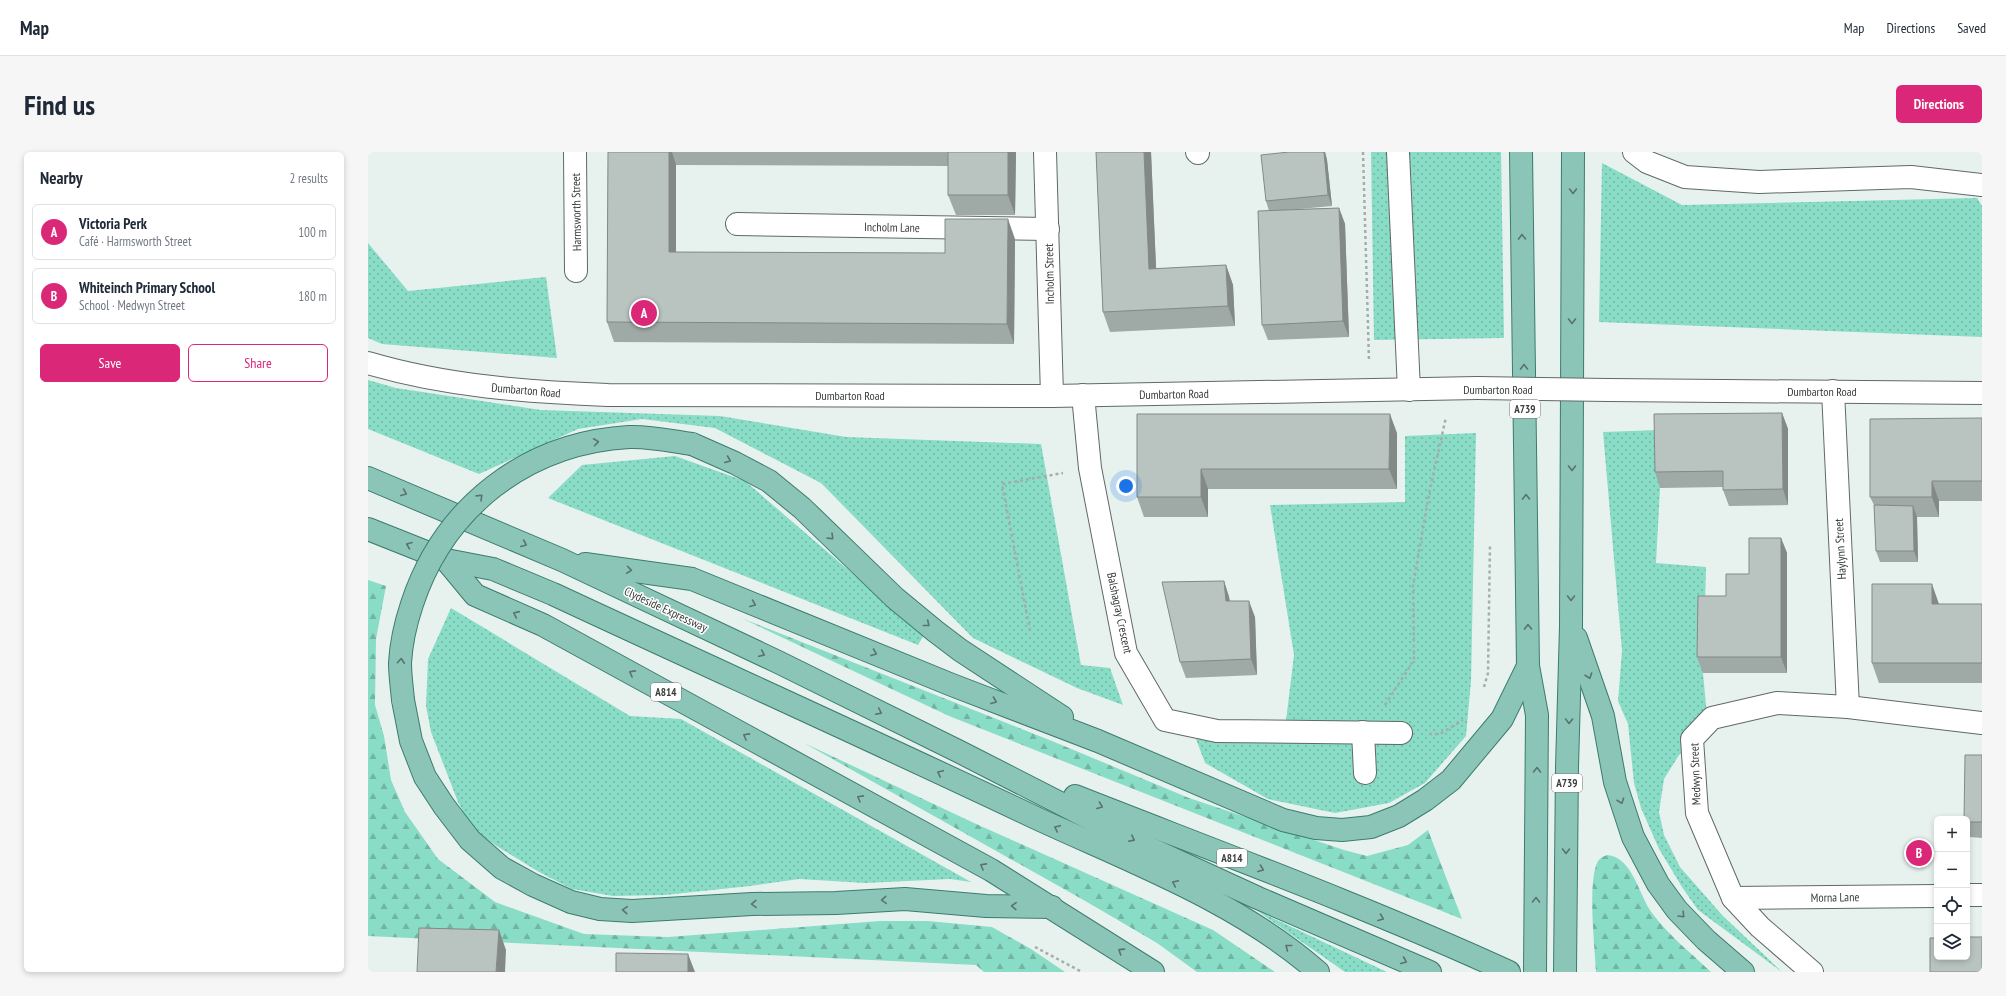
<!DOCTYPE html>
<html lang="en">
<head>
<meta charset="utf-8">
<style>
  body { margin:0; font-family:"PT Sans Narrow",sans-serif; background:#f6f6f7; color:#1f2937 }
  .controls { position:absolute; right:12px; bottom:12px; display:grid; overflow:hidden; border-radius:6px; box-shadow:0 2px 6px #0003 }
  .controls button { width:36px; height:36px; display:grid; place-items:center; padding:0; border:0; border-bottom:1px solid #e0e1e3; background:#fff; color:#1f2937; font:20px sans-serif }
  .you { position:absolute; left:758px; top:334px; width:14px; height:14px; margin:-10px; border:3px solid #fff; border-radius:50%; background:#1a73e8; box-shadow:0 0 0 6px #1a73e833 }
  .badge { display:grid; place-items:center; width:26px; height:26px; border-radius:50%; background:#db2777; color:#fff; font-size:13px; font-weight:700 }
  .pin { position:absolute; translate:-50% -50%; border:2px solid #fff; box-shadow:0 1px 4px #0006 }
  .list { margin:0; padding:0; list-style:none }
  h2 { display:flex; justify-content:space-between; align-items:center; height:52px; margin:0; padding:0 16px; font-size:17px }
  h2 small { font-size:13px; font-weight:400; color:#747a83 }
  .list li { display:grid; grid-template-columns:26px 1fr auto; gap:12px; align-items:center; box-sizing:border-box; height:56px; margin:0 8px 8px; padding:0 8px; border:1px solid #e0e1e3; border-radius:6px }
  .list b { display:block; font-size:15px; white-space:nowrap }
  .list p { margin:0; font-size:13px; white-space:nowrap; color:#747a83 }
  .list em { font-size:13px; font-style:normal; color:#747a83 }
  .actions { display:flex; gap:8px; padding:12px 16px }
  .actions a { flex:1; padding:9px 0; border:1px solid #db2777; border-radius:6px; text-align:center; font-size:14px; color:#db2777 }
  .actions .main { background:#db2777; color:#fff }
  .icon { flex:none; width:22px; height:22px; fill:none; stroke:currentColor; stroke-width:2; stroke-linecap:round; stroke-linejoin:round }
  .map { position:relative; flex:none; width:1614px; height:820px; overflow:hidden; border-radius:6px }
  header { display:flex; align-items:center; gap:24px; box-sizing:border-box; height:56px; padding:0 20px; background:#fff; border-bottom:1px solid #e0e1e3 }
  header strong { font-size:19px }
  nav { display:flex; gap:22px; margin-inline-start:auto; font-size:14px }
  .intro { display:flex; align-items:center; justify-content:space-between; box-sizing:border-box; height:96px; padding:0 24px }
  h1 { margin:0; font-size:28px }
  .button { padding:10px 18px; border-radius:6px; background:#db2777; color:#fff; font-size:14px; font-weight:700 }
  main { display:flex; gap:24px; padding:0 24px }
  aside { flex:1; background:#fff; border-radius:6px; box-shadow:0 2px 6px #0003 }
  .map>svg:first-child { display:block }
  .grass { fill:url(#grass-dots) }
  .forest { fill:url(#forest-firs) }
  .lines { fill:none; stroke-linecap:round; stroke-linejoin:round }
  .minor-casing { stroke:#606966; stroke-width:24 }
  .major-casing { stroke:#3c7c6d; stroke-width:24 }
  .path { stroke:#a4adaa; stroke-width:2.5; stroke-dasharray:3 3; stroke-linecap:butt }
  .minor { stroke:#fff; stroke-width:22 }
  .major { stroke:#8bc5b8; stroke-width:22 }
  .minor-bridge-casing { stroke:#606966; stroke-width:24; stroke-linecap:butt }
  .major-bridge-casing { stroke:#3c7c6d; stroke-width:24; stroke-linecap:butt }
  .minor-bridge { stroke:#fff; stroke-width:22 }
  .major-bridge { stroke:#8bc5b8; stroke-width:22 }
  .wall { fill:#9fa9a5 }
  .shaded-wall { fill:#828986 }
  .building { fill:#b9c4c0; stroke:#828986 }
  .oneway { stroke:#5a736e }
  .labels { text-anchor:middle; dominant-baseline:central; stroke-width:3; stroke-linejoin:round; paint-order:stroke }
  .shield { fill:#fff; stroke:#747776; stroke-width:1 }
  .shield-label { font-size:11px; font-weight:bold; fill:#393d3c }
  .street-label { font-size:12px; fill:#393d3c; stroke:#fff }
</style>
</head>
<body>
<header>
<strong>Map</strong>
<nav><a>Map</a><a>Directions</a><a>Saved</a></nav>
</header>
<div class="intro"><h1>Find us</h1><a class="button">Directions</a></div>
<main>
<aside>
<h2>Nearby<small>2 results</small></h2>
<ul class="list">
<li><span class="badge">A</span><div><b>Victoria Perk</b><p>Café · Harmsworth Street</p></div><em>100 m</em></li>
<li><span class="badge">B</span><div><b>Whiteinch Primary School</b><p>School · Medwyn Street</p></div><em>180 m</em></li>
</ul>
<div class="actions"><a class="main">Save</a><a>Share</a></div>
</aside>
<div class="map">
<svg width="1614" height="820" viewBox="0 0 1614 820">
  <defs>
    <pattern id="grass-dots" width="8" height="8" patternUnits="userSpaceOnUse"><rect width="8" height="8" fill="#89dcc6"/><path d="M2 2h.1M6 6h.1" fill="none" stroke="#71b4a2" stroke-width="1.8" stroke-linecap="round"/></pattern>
    <pattern id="forest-firs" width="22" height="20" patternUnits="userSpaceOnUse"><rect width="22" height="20" fill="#89dcc6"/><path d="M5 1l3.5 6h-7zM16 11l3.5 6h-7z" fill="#71b4a2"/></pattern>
  </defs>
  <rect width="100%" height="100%" fill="#e7f2ef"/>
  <g class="grass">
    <polygon points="1003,0 1133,0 1136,186 1006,188"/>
    <polygon points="1234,11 1314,53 1609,46 1614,54 1614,185 1231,170"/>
    <polygon points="0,91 40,139 178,125 189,206 14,192 0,186"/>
    <polygon points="0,228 28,236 173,258 352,264 478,285 673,292 713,513 742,516 755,553 709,536 605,486 453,331 347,276 274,267 210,277 111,322 0,277"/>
    <polygon points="1292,278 1292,336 1288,411 1338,415 1335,521 1341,585 1311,603 1296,627 1291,660 1296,683 1312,715 1354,763 1414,820 1330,758 1314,735 1291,697 1273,656 1266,631 1260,572 1250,549 1254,499 1235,280"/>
    <polygon points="1108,281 1103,529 1098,584 1057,631 1021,651 967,661 900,647 837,611 828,587 916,585 926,503 902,353 1037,350 1037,284"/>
    <polygon points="307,304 377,329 556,483 550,493 180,346 214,313"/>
    <polygon points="83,456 262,564 313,567 603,730 582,727 497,731 431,727 382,734 297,743 245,744 204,737 171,720 127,693 104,676 90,650 63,580 58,554 60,507"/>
    <polygon points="888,758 1019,820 977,820"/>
  </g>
  <g class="forest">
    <polygon points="0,428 18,434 8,487 7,553 16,584 23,628 37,660 70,707 127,750 216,782 300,785 512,769 560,769 624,775 663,797 697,820 616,820 608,813 0,784"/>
    <polygon points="373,466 684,589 821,646 976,698 999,704 1040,693 1060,678 1094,767 581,564"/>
    <polygon points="436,591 606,671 845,778 907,820 829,820 789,791 719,750"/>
    <path d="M1239,703C1265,705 1271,744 1284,761C1300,783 1323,801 1343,820H1228C1227,795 1219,729 1230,709C1232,706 1236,704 1239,703Z"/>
  </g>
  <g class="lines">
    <g class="minor-casing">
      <g id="minor">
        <polyline points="207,0 208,119"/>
        <polyline points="677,0 684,244"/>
        <polyline points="829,0 830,1"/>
        <polyline points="1030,0 1041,238"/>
        <polyline points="1266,0 1279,10 1317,25 1391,30 1543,25 1614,33"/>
        <polyline points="369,72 680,77"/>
        <path d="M0,211C78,234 159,240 240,243L684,244L1109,236"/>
        <polyline points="1240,238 1614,241"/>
        <polyline points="1465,239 1480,555"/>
        <polyline points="715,243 722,316 758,501 797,568 849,579 1033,581"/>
        <polyline points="995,580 997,621"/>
        <polyline points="1599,743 1614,743"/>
        <polyline points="1365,746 1569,744"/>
        <polyline points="1444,820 1392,775 1365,746 1329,661 1324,587 1344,566 1409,551 1480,555 1614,571"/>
      </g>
    </g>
    <g class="major-casing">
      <g id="major">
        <polyline points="1153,0 1160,514 1169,563 1167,820"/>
        <polyline points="324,292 367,311 401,329 434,356 527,446 567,479 592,498 694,565"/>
        <polyline points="0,326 194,408 410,510 592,600 768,690 890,746 1062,820"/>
        <path d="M0,377L78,408L125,417L185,442C346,517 508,590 668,666C763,710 871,750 950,820"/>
        <polyline points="78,408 107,443 175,473 623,718 785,820"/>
        <polyline points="217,412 324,427 584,533 730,589 915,668 948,676 974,678 1003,675 1031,664 1057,648 1083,628 1134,567 1160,514"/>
        <polyline points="1208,486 1235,564 1247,630 1265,685 1290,732 1309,758 1338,788 1375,820"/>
        <polyline points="35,548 43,589 57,625 76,654 102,688 134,716 165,733 203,750 232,757 264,759 384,752 468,751 537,747 618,754 684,755"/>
        <path d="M707,644C852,701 999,755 1141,820"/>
        <polyline points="1197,820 1199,615 1203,474 1205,0"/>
      </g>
    </g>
    <g class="path">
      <polyline points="995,0 1001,209"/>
      <polyline points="662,479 634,332 695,321"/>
      <polyline points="1116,535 1120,521 1122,392"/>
      <polyline points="1017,553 1046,508 1045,434 1061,342 1078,265"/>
      <polyline points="1061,582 1072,582 1095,568"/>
      <polyline points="667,795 714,820"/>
    </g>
    <use href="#minor" class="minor"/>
    <use href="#major" class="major"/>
    <g class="minor-bridge-casing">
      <polyline id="minor-bridge" points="1109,236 1240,238"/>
    </g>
    <g class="major-bridge-casing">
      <path id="major-bridge" d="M35,548C34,536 32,523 32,511C33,492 38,470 44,452C76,355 158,291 261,285C281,284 303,289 324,292"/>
    </g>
    <use href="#minor-bridge" class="minor-bridge"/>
    <use href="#major-bridge" class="major-bridge"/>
  </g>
  <g class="wall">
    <polygon points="240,0 648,0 647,63 588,63 580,43 580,14 308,13 308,100 577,101 647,87 646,192 246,190 239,170"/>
    <polygon points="728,0 783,0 788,117 858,113 865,133 867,174 742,180 735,160"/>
    <polygon points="921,0 957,0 959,8 964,54 931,57 971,56 977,72 981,185 900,188 894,173 901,59 898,49"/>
    <polygon points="1414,261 1420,277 1420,353 1361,354 1355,338 1355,335 1292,336 1287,320"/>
    <polygon points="769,262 1029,281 1029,337 840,337 840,365 776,365 769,345"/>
    <polygon points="1614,266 1614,349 1571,349 1571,365 1549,365 1550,410 1512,410 1508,399 1506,353 1502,345"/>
    <polygon points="1413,386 1419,401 1419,521 1335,521 1329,505 1358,444 1381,422"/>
    <polygon points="856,429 861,445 862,449 887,465 889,523 818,526 812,510"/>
    <polygon points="1571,452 1614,452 1614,531 1511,531 1504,511"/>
    <polygon points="1614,603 1614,686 1602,685 1599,677 1599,670"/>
  </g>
  <g class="shaded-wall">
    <polygon points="301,0 304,0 308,13 308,120 301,100"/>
    <polygon points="640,0 648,0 647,63 640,43"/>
    <polygon points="776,0 783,0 789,137 781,117"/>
    <polygon points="956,0 957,0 959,8 964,54 960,43"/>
    <polygon points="971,56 977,72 981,185 975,169"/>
    <polygon points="640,67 647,87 646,192 639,172"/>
    <polygon points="858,113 865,133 867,174 860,154"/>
    <polygon points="1414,261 1420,277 1420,353 1415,337"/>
    <polygon points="1022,262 1029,281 1029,337 1021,317"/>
    <polygon points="833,317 840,337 840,365 833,345"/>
    <polygon points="1564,329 1571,349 1571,365 1564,345"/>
    <polygon points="1545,354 1549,365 1550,410 1546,399"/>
    <polygon points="1413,386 1419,401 1419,521 1413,505"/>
    <polygon points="856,429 861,445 864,465 858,449"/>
    <polygon points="1564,432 1571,452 1571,472 1564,452"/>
    <polygon points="881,449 887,465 889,523 883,507"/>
    <polygon points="131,778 138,798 137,820 128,820"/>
    <polygon points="320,802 327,820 320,820"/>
  </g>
  <g class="building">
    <polygon points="240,0 301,0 301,100 577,101 577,67 640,67 639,172 239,170"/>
    <rect x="580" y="0" width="60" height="43"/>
    <polygon points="728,0 776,0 781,117 858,113 860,154 735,160"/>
    <polygon points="921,0 956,0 960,43 898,49 893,3"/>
    <polygon points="971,56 975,169 894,173 890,59"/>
    <polygon points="1414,261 1415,337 1355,338 1355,319 1287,320 1286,262"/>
    <polygon points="769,262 1022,262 1021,317 833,317 833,345 769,345"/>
    <polygon points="1614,266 1614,329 1564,329 1564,345 1502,345 1502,267"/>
    <polygon points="1506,353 1545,354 1546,399 1508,399"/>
    <polygon points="1381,386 1413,386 1413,505 1329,505 1330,444 1358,444 1358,422 1381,422"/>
    <polygon points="856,429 858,449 881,449 883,507 812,510 794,430"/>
    <polygon points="1504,432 1564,432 1564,452 1614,452 1614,511 1504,511"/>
    <polygon points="1597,603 1614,603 1614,670 1599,670 1599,667 1596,667"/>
    <polygon points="51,776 131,778 128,820 49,820"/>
    <polygon points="1599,785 1614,785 1614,820 1562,820 1562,786 1569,786 1569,805 1599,805"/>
    <polygon points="248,801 320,802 320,820 248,820"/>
  </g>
  <defs><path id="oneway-chevron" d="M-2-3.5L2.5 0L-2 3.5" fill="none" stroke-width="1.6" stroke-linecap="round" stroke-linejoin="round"/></defs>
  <g class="oneway">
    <use href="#oneway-chevron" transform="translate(1205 39) rotate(90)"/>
    <use href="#oneway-chevron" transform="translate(1154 85) rotate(-91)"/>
    <use href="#oneway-chevron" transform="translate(1204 169) rotate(90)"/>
    <use href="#oneway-chevron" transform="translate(1156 215) rotate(-91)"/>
    <use href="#oneway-chevron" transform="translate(228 290) rotate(-8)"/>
    <use href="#oneway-chevron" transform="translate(360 308) rotate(23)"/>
    <use href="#oneway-chevron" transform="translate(1204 316) rotate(90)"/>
    <use href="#oneway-chevron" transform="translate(36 341) rotate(23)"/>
    <use href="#oneway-chevron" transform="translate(112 345) rotate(-44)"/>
    <use href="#oneway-chevron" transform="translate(1158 345) rotate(-91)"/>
    <use href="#oneway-chevron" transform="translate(463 385) rotate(44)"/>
    <use href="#oneway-chevron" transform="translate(156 392) rotate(23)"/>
    <use href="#oneway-chevron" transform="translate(41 393) rotate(-158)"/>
    <use href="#oneway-chevron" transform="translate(261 418) rotate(8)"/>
    <use href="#oneway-chevron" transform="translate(1203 446) rotate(90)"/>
    <use href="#oneway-chevron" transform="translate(385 452) rotate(22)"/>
    <use href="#oneway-chevron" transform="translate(148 462) rotate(-156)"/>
    <use href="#oneway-chevron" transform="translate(559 472) rotate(39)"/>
    <use href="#oneway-chevron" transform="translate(1160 475) rotate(-91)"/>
    <use href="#oneway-chevron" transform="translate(506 501) rotate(22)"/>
    <use href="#oneway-chevron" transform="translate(394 502) rotate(25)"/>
    <use href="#oneway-chevron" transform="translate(33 509) rotate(-86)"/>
    <use href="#oneway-chevron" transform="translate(264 521) rotate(-152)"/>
    <use href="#oneway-chevron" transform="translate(1221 524) rotate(71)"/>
    <use href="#oneway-chevron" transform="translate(626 549) rotate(21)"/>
    <use href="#oneway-chevron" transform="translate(511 560) rotate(26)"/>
    <use href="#oneway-chevron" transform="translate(1201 569) rotate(92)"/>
    <use href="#oneway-chevron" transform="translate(378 584) rotate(-151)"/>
    <use href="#oneway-chevron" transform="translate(1169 618) rotate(-89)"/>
    <use href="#oneway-chevron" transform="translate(572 621) rotate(-155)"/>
    <use href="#oneway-chevron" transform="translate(492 646) rotate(-151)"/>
    <use href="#oneway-chevron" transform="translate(1253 649) rotate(71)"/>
    <use href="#oneway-chevron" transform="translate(732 654) rotate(21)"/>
    <use href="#oneway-chevron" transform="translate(689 676) rotate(-155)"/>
    <use href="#oneway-chevron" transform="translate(764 687) rotate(27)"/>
    <use href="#oneway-chevron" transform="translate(1198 699) rotate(91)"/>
    <use href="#oneway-chevron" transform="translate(615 714) rotate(-151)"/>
    <use href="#oneway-chevron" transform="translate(893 717) rotate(21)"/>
    <use href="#oneway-chevron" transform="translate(807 731) rotate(-155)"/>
    <use href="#oneway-chevron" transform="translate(516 748) rotate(176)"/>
    <use href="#oneway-chevron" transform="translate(1168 748) rotate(-89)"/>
    <use href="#oneway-chevron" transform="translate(386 752) rotate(178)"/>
    <use href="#oneway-chevron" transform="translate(646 754) rotate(-178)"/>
    <use href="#oneway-chevron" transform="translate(257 758) rotate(-176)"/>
    <use href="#oneway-chevron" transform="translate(1314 763) rotate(46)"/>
    <use href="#oneway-chevron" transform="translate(1013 766) rotate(22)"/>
    <use href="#oneway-chevron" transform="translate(920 795) rotate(-142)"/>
    <use href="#oneway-chevron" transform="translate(753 799) rotate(-147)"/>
    <use href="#oneway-chevron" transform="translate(1036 809) rotate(23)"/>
  </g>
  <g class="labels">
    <g class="shield">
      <rect x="1142" y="248" width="30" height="18" rx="3"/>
      <rect x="283" y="531" width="30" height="18" rx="3"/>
      <rect x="1184" y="622" width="30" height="18" rx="3"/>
      <rect x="849" y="697" width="30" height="18" rx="3"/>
    </g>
    <g class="shield-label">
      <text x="1157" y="257">A739</text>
      <text x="298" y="540">A814</text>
      <text x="1199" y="631">A739</text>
      <text x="864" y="706">A814</text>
    </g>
    <g class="street-label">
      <text transform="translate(208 60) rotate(-91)">Harmsworth Street</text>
      <text transform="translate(524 75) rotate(1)">Incholm Lane</text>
      <text transform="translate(681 122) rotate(-91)">Incholm Street</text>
      <text x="1130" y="237">Dumbarton Road</text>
      <text transform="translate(158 238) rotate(5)">Dumbarton Road</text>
      <text x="1454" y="239">Dumbarton Road</text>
      <text transform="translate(806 242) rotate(-1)">Dumbarton Road</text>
      <text x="482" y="243">Dumbarton Road</text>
      <text transform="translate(1472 397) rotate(-93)">Haylynn Street</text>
      <text transform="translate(298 457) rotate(25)">Clydeside Expressway</text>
      <text transform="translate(752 461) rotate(78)">Balshagray Crescent</text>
      <text transform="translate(1327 622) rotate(-92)">Medwyn Street</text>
      <text transform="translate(1467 745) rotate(-1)">Morna Lane</text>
    </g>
  </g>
</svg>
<div class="controls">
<button>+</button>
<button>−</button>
<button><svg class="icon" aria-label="locate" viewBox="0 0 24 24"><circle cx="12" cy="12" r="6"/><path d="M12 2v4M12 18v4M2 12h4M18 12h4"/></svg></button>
<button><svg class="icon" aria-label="layers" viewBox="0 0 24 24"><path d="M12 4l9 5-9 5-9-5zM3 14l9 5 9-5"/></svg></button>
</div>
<div class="you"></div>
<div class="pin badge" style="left:276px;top:161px">A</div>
<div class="pin badge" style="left:1551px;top:701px">B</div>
</div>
</main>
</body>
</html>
